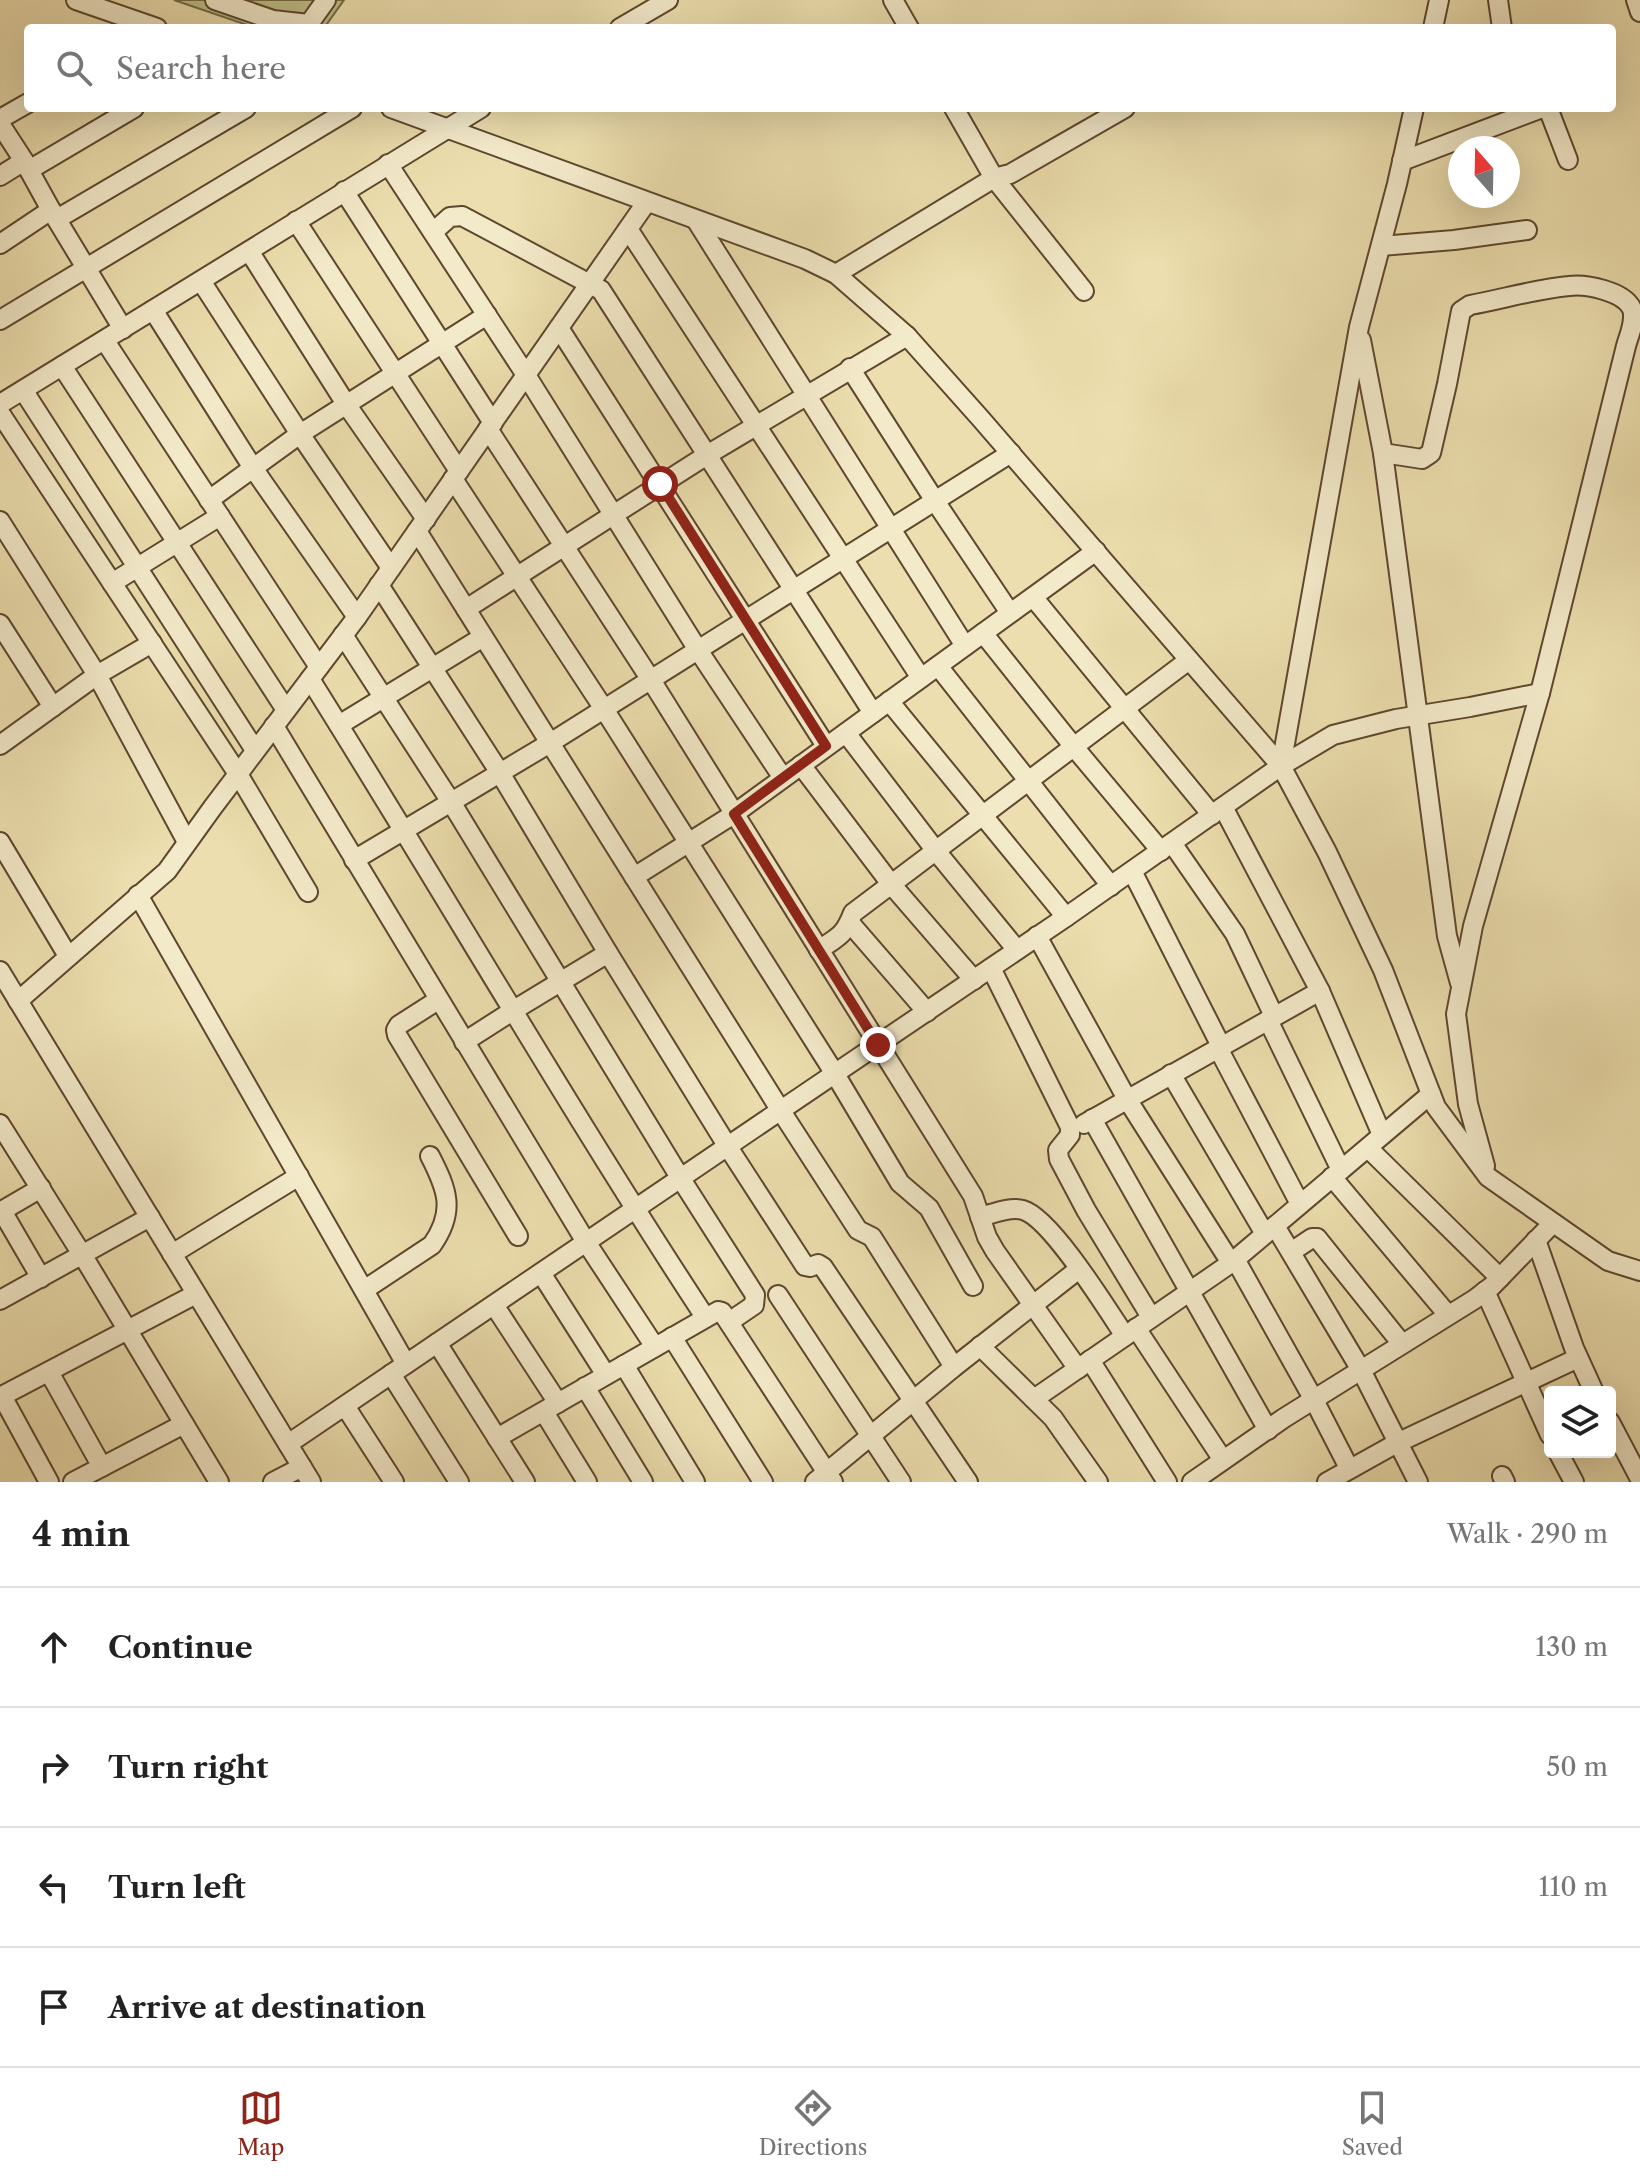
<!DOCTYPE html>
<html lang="en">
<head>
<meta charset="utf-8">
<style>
  body { margin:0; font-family:"Libre Caslon Text",serif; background:#f2f2f2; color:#222 }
  .controls { position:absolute; right:24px; bottom:24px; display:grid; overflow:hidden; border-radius:8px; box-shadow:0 8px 32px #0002 }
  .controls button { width:72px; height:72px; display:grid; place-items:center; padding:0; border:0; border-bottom:2px solid #e0e0e0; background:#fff; color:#222; font:40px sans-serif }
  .compass { position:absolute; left:1448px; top:136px; width:72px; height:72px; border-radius:50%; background:#fff; box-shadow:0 8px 32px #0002; rotate:340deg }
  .stop { position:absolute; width:24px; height:24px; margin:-18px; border:6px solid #8f2418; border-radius:50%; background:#fff }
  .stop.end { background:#8f2418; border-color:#fff; box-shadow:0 2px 8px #0008 }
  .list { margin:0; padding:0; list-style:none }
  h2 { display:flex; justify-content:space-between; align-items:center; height:104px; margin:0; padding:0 32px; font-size:34px }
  h2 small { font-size:26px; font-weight:400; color:#767676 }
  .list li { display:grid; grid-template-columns:52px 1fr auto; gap:24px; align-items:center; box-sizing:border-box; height:120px; padding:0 32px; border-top:2px solid #e0e0e0 }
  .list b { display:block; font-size:30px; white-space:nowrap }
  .list em { font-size:26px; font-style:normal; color:#767676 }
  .icon { flex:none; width:44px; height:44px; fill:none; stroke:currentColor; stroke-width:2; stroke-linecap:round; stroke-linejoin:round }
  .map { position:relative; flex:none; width:1640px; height:1482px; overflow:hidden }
  .search { position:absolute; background:#fff; box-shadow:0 8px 32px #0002; left:24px; right:24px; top:24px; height:88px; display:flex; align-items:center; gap:20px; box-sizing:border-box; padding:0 28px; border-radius:8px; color:#767676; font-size:30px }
  .sheet { height:584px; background:#fff }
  nav { display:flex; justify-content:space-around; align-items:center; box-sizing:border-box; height:112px; border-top:2px solid #e0e0e0; background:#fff; font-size:22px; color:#767676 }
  nav a { display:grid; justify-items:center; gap:4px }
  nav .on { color:#8f2418 }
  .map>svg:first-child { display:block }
  .green { fill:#bdc087; stroke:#756a46; stroke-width:2 }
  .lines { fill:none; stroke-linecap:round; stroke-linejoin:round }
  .minor-casing { stroke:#5d472e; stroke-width:22 }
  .minor { stroke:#f3eaca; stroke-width:18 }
  .route { stroke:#8f2418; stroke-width:10 }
</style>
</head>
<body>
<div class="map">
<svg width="1640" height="1482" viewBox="0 0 1640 1482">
  <rect width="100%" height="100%" fill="#ecdeae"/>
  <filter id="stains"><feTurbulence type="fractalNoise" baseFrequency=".0025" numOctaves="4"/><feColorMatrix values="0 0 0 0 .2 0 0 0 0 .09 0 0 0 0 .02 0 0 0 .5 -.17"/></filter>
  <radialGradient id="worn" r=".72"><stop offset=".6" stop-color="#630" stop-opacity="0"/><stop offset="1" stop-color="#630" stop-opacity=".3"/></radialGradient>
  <polygon class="green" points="174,0 344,0 324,28 256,28"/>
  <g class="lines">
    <g class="minor-casing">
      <g id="minor">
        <polyline points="76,0 157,28"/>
        <polyline points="215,0 273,20 309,24 326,0"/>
        <polyline points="893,0 909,28"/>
        <polyline points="1498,0 1502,28"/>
        <polyline points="1636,0 1640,12"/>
        <polyline points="620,28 668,0"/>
        <polyline points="1433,28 1439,0"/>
        <polyline points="391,108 805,259 836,274 907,336 981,419 1281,766 1327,852 1383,970 1436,1107 1488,1177 1608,1261 1640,1271"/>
        <polyline points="954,108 994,178 1084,291"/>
        <polyline points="1548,108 1568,160"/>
        <polyline points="0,119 28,103"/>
        <polyline points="0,124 24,161 51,210 123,329"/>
        <polyline points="1402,161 1542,108"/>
        <polyline points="388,164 526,375 698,650 783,778"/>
        <polyline points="29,170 134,108"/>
        <polyline points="0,176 24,161"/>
        <polyline points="344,191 493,423"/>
        <polyline points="57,219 246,108"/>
        <polyline points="696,220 965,646"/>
        <polyline points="296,221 459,471"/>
        <polyline points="628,229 921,678"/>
        <polyline points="433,232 450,217 462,216 601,290 873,713"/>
        <polyline points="0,244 51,210"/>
        <polyline points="1381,246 1454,240 1527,230"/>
        <polyline points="249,251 346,404 426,519"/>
        <polyline points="836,274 994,178 1010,174 1125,108"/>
        <polyline points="201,281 300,434 391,568"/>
        <polyline points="153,310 253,468 357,617"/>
        <polyline points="0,320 352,108"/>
        <polyline points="559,328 826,746"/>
        <polyline points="1361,340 1383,453 1447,936 1460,983"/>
        <polyline points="105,341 319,667"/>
        <polyline points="62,366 286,710"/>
        <polyline points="850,368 935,501 1010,613"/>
        <polyline points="23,390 255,750"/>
        <polyline points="0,404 481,108"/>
        <polyline points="0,413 238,774 308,892"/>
        <polyline points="488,429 651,680 973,1196 987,1237 995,1251 1078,1369"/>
        <path d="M1383,453L1422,459L1431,453L1447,384L1461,311L1470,305C1503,299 1536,289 1569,286C1586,284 1624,291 1632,309C1636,321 1629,335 1626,346L1540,693L1473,926L1456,1014L1468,1104L1485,1166"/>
        <polyline points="453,479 604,709 835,1074 900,1183 929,1208 973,1286"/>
        <polyline points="209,500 300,434 487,315"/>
        <polyline points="0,521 97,675 187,842"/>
        <polyline points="417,531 781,1111 858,1230 872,1237 954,1367"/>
        <polyline points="112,583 220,516"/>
        <polyline points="379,585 500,773 608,953 728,1147 805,1266 810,1267 818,1264 823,1267 968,1482"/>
        <polyline points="1033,597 1212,815"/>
        <polyline points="466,609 707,455 907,336"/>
        <polyline points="0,624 53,707"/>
        <polyline points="983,633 1074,747 1161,851"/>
        <polyline points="343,635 451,802 681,1179 755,1295 754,1305 729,1322"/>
        <polyline points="938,666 1111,886"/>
        <path d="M310,679C443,891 568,1108 705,1317"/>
        <polyline points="889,701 1066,917"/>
        <polyline points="339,725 483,637"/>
        <polyline points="274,726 586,1242 655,1347"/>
        <polyline points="846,733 936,851 1017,950"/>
        <polyline points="0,745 97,675 152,643"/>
        <polyline points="801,765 891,884 974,980"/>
        <polyline points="1281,766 1359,327 1397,184 1414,108"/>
        <polyline points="1223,807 1320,991 1382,1135"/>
        <polyline points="0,842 68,956"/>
        <polyline points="1172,843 1235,934 1274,1016"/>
        <polyline points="354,860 550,743 1011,453"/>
        <polyline points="1132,871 1221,1046"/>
        <polyline points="634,877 734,814 1096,551"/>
        <polyline points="138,895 406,1364"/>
        <polyline points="850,923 927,1012"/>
        <polyline points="1037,936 1127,1099 1231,1263"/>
        <path d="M819,950C839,936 844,936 853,913L1189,660"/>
        <polyline points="991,968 1070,1127 1070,1135 1058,1150 1059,1159 1086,1210 1151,1317"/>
        <polyline points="0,971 311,1482"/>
        <polyline points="438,1000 399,1025 396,1030 397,1035 518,1236"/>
        <polyline points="18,1001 167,871 213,807 357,617 646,203"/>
        <polyline points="1268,1020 1341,1170"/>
        <polyline points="464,1042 514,1010 608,953"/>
        <polyline points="1218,1048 1300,1204"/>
        <polyline points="1171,1074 1265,1234"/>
        <polyline points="1092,1119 1268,1430"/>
        <polyline points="0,1124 83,1256 219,1482"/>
        <polyline points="1084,1124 1320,991"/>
        <polyline points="1368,1148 1500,1278"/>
        <polyline points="1332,1177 1448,1315"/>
        <polyline points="2,1211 41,1278"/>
        <polyline points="0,1212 41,1188"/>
        <path d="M980,1217C992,1214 1010,1206 1023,1210C1051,1218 1107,1309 1125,1336"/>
        <polyline points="1275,1226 1361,1370 1418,1482"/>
        <polyline points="1536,1240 1574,1348 1594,1392"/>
        <polyline points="1291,1252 1312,1238 1317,1238 1402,1344"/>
        <polyline points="172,1254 299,1176"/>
        <polyline points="1235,1259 1314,1400 1349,1468"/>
        <polyline points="541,1273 606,1375"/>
        <path d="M364,1290L432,1245C456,1211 447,1189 430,1156"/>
        <polyline points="1485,1291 1550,1435"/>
        <polyline points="778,1295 901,1482"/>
        <polyline points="0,1300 150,1217"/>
        <polyline points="494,1305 558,1403"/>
        <polyline points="1136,1328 1223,1460"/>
        <polyline points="672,1337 763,1482"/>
        <polyline points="437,1343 525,1482"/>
        <polyline points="980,1346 1053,1418 1098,1482"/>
        <polyline points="1090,1360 1167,1482"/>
        <polyline points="624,1365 695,1482"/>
        <polyline points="49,1372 102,1467"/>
        <polyline points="391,1374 459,1482"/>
        <polyline points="585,1387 643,1482"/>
        <polyline points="2,1396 49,1482"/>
        <polyline points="0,1397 196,1294"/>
        <polyline points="1034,1399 1231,1263 1431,1094"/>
        <polyline points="345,1406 394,1482"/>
        <polyline points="544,1412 587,1482"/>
        <polyline points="1610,1422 1640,1479"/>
        <polyline points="497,1438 718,1311 722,1312 833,1482"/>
        <polyline points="288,1444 1066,917 1281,766 1333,735 1396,719 1470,707 1540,693"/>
        <polyline points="1558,1452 1574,1482"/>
        <polyline points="1502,1476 1505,1482"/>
        <polyline points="73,1482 184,1424"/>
        <polyline points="273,1482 302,1467"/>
        <polyline points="815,1482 954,1367 1079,1269"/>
        <polyline points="1192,1482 1284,1418 1475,1299 1492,1286 1553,1223"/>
        <polyline points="1327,1482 1397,1443 1578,1358"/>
      </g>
    </g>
    <use href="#minor" class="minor"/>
  </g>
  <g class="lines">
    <polyline class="route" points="660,484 826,746 734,814 878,1045"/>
  </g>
  <rect width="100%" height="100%" filter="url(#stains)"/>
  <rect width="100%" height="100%" fill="url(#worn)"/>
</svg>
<div class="controls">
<button><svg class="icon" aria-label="layers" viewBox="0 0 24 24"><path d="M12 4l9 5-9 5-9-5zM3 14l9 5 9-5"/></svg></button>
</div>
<svg class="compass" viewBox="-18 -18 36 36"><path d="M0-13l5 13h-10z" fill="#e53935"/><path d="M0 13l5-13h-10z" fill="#767676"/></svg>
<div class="stop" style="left:660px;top:484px"></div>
<div class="stop end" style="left:878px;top:1045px"></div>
<div class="search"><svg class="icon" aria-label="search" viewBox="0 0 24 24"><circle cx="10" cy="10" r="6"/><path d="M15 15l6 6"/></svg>Search here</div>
</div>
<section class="sheet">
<h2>4 min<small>Walk · 290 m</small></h2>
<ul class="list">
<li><svg class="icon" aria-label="ahead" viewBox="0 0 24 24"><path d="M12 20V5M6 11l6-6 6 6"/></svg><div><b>Continue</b></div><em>130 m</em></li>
<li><svg class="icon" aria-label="right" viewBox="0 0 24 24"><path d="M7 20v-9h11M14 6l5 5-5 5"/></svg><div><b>Turn right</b></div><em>50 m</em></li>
<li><svg class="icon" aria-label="left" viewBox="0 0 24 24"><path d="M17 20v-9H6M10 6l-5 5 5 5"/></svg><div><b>Turn left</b></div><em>110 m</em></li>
<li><svg class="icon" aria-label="arrive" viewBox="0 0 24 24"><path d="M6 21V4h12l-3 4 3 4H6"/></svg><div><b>Arrive at destination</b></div></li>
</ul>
</section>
<nav>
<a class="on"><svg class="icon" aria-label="map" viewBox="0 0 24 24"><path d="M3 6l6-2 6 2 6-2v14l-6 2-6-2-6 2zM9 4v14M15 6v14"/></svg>Map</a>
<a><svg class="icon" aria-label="directions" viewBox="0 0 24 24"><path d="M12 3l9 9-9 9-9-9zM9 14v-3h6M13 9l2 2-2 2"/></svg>Directions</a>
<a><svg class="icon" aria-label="saved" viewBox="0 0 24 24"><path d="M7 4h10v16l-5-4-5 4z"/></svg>Saved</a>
</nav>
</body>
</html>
